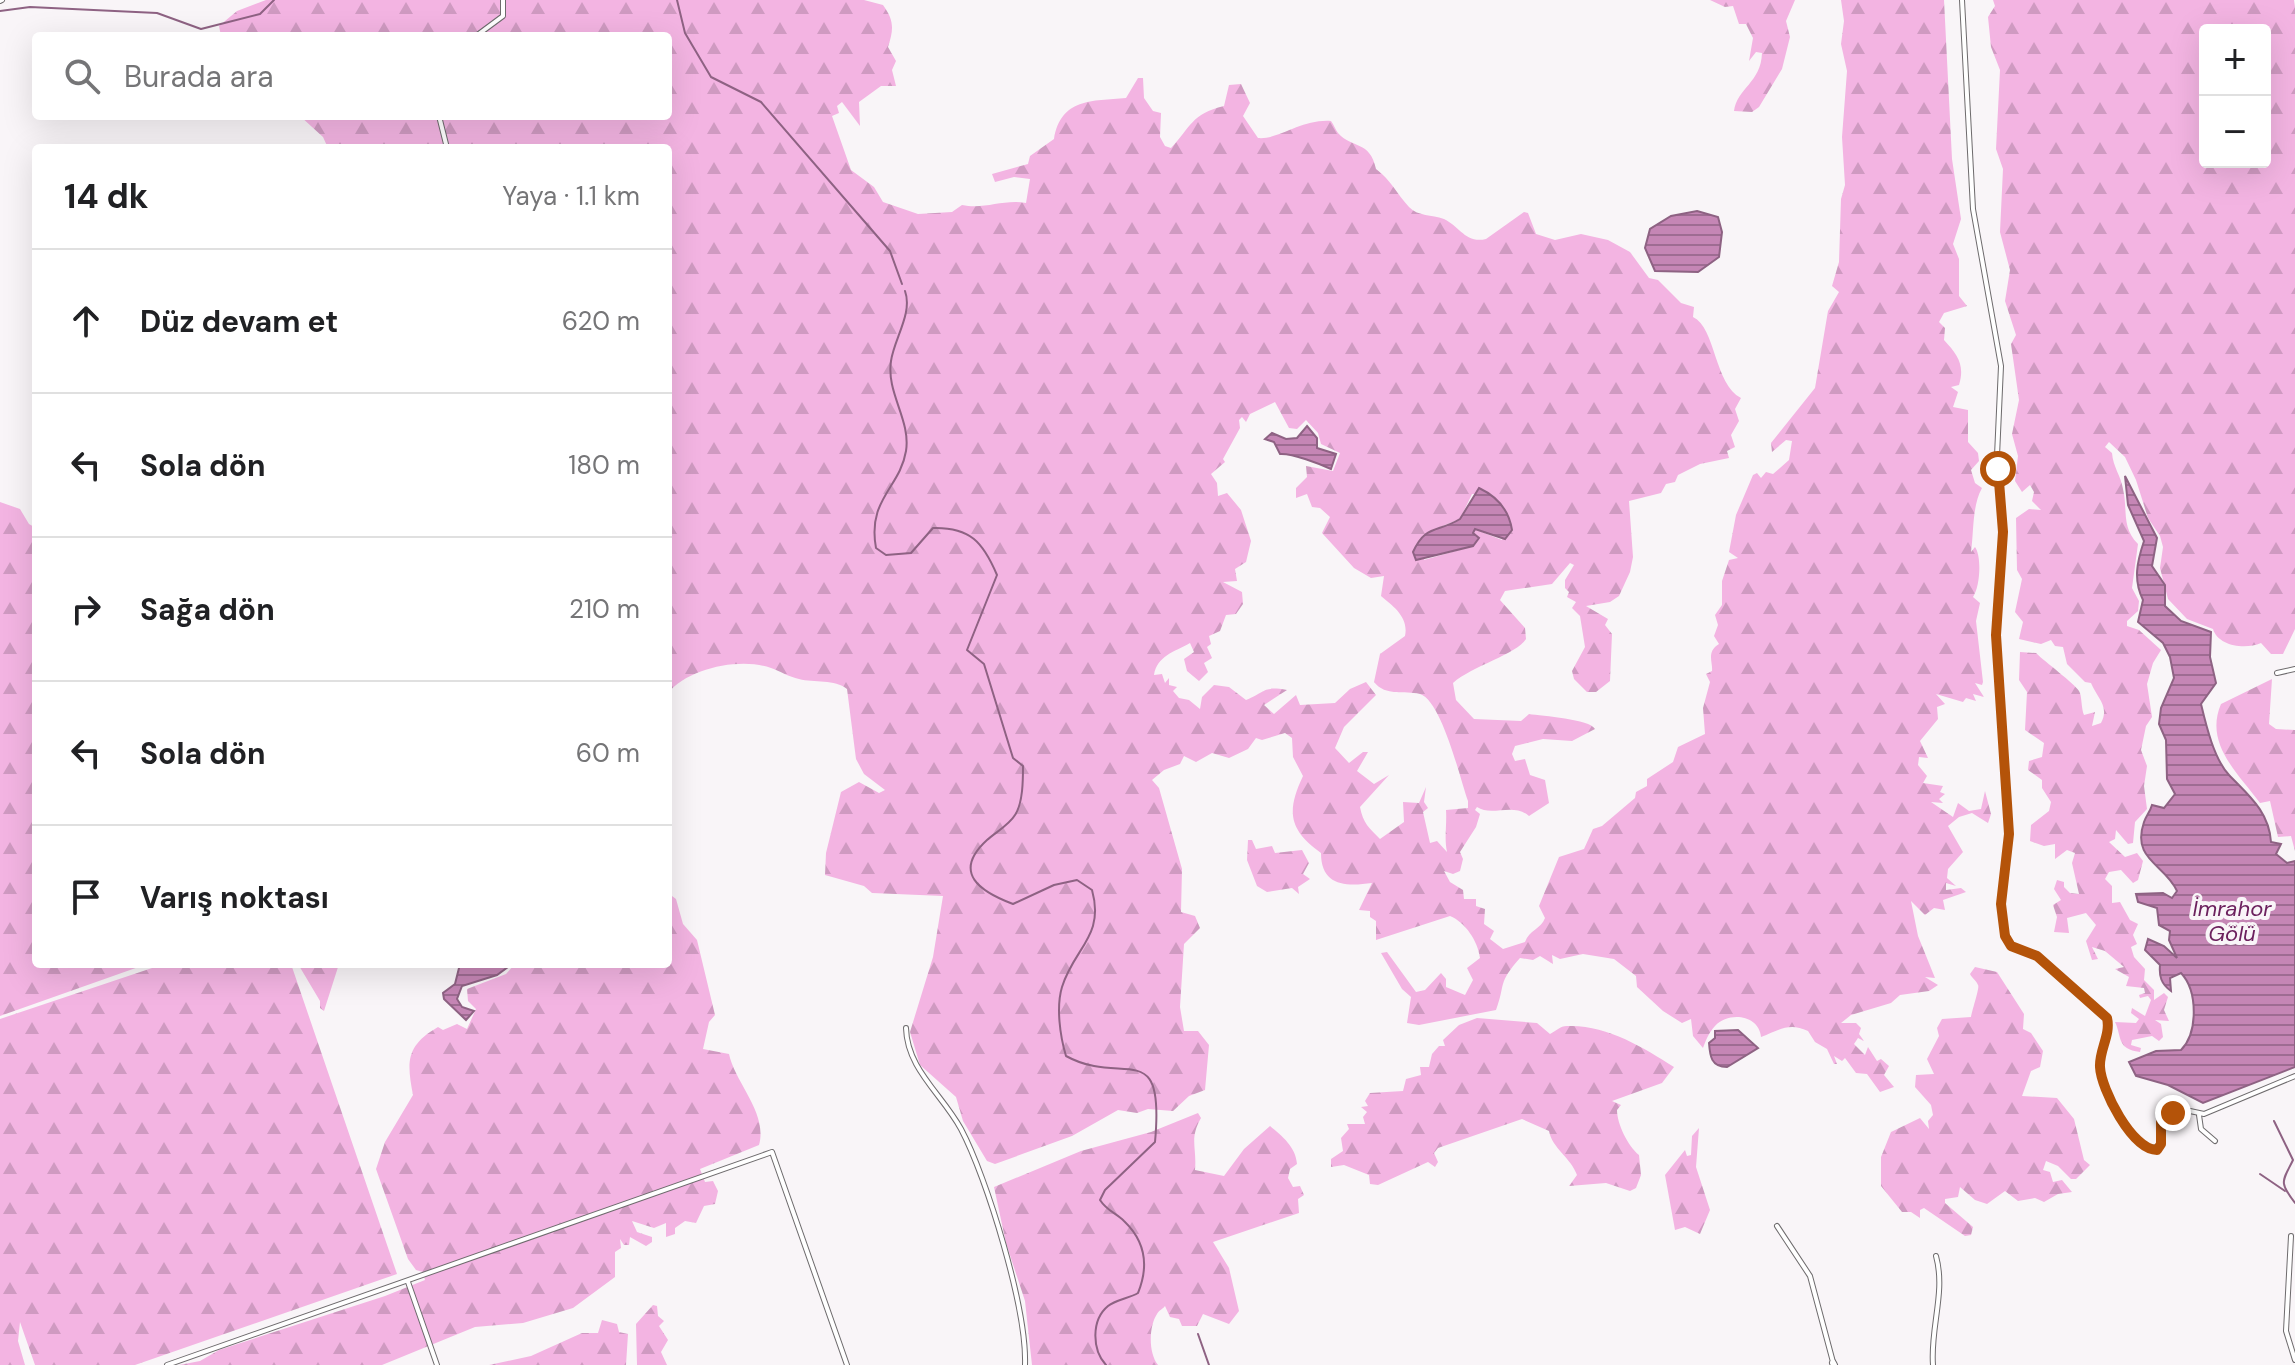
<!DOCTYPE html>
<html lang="tr">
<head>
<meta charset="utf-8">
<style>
  body { margin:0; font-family:"DM Sans",sans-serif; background:#f6f6f6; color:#202124 }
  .controls { position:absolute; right:24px; top:24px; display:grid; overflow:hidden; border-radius:8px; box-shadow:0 8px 32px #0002 }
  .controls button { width:72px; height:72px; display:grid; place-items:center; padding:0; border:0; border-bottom:2px solid #e0e0e0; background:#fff; color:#202124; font:40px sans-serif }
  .stop { position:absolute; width:24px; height:24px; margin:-18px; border:6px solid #b45309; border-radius:50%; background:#fff }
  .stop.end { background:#b45309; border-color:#fff; box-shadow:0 2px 8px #0008 }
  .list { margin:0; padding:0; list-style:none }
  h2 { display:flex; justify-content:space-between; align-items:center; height:104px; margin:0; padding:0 32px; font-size:34px }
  h2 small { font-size:26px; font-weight:400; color:#757577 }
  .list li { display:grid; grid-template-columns:52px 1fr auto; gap:24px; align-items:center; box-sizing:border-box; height:144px; padding:0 32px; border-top:2px solid #e0e0e0 }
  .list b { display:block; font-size:30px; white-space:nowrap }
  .list em { font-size:26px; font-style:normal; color:#757577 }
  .icon { flex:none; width:44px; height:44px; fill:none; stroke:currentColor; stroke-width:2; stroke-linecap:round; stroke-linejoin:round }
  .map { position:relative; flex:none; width:2295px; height:1365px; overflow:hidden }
  .search { position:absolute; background:#fff; box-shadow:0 8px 32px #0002; left:32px; top:32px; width:640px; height:88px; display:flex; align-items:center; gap:20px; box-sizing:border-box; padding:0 28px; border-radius:8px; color:#757577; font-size:30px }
  .panel { position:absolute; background:#fff; box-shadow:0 8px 32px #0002; left:32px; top:144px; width:640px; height:824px; border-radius:8px }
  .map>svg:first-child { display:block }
  .forest { fill:url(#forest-firs); fill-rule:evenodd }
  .water { fill:url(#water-rules); stroke:#8e6283; stroke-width:2 }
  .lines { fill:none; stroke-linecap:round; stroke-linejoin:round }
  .stream { stroke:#8e6283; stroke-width:2 }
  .street-casing { stroke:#6e6b6d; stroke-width:6 }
  .secondary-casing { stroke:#6e6b6d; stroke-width:8 }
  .street { stroke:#fff; stroke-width:4 }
  .secondary { stroke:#fff; stroke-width:6 }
  .route { stroke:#b45309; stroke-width:10 }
  .labels { text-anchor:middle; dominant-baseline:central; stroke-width:8; stroke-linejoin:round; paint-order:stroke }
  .water-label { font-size:22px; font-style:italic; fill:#6c215e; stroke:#f9f5f8 }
</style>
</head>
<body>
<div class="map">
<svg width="2295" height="1365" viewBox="0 0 2295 1365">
  <defs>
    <pattern id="forest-firs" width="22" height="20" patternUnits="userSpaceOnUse" patternTransform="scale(2)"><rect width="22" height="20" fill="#f3b4e2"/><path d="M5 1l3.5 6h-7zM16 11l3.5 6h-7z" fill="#cf9ac1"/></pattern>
    <pattern id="water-rules" width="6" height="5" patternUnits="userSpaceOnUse" patternTransform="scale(2)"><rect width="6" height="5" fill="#c586b5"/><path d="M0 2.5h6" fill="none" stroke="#9e6c92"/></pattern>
  </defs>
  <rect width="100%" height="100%" fill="#f9f5f8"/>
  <g class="forest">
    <path d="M266,0H864L883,5C894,20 894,29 888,47L896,61L892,70L896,86H881L859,102L860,126L842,102L837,106L839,113L832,116L851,170L874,187L883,202L918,214L952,212L962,205C984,210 1003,199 1026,203L1030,179L1014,177L995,182L992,174L1028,164L1030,156L1054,139C1061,98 1092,101 1126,98L1138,78H1143L1144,98L1153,111L1161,113L1160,137L1165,146L1171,148C1191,127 1191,114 1224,106L1229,85L1241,84L1250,103L1243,116L1258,138C1279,140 1301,119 1331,121C1334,125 1335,129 1338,133C1352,149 1370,140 1376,169C1391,180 1397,194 1409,207C1419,217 1431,214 1444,219C1459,226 1466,244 1486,239L1524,212L1528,213L1536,234L1555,240L1581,234L1608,240L1630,252L1649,278L1658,280L1681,303L1694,307L1693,317C1716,328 1714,384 1741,398L1735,409L1739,421L1731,435L1735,447L1727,451L1729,458L1700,464L1678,475L1675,482L1666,484L1661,493L1629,501L1633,557L1630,572L1619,596L1610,602L1586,606L1608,619L1605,625L1612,634L1610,681L1596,692H1587L1574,679L1572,671L1585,647L1580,616L1572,608L1576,602L1567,597L1569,592L1565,588V580L1574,565L1570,563L1552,584L1505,591L1500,600L1525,628L1526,639C1517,654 1472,666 1453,683L1456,700L1474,719L1521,721L1529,714C1542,716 1590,719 1595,729L1572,741L1543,739L1515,746L1512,754L1515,761L1525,759L1530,775L1545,780L1549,803L1529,816C1513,802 1492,817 1477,807L1475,810L1480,814L1476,827L1460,852L1463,859L1460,871L1453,874L1444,871L1450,882L1463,890L1464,899H1476V906L1485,909L1484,924L1494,931L1490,939L1503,949L1525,942C1529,930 1541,929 1545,918L1539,906L1559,857L1584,849L1593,829L1602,826L1635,798L1636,792L1647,786V779L1673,762L1678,747L1705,734L1703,708L1710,682L1706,674L1712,671C1713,662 1706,652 1719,644L1714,636L1718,625L1715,615L1722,605V581L1729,560L1738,558L1729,552L1736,515L1753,475L1757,473L1761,478L1766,472L1773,474L1789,460L1792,441L1786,440L1772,452L1771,443L1815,388L1828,311L1839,292L1832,286L1839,262L1841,199L1845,185L1842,137L1847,71L1841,44L1844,21L1841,0H1944L1952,159L1961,219L1953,244L1959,259V296L1967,306L1944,313L1939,322L1945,328L1944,340C1958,355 1965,365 1959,385L1951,387L1958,392L1953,407L1968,410V442L1978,453L1979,461L1971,470L1975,483L1982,488C1972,506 1974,531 1971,552L1975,547C1982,557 1980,587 1973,597L1980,603L1976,621L1983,682L1982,685L1975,683L1984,697L1973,694L1976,701L1966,698L1963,702L1936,694L1945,704L1937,707L1938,719L1920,741L1928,758L1919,757L1918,765L1927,776L1923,783L1943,786L1940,792L1945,794L1939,799L1943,803L1931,802L1953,817L1958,803L1969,811L1981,809L1985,791L1991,814L1988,823L1972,813L1959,817L1948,826L1963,852L1948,869L1947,878L1956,886L1946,883V890L1961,888L1966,892L1943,900L1945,910L1934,908L1925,915L1911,901L1918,936L1935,978L1925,977L1938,985L1929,991L1900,995L1891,1003L1851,1015L1841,1023H1856L1861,1028L1859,1034L1864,1041L1858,1038L1854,1044L1865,1055L1868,1047L1877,1061L1881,1059L1889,1066L1884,1075L1894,1087L1880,1092L1867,1074L1856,1073L1845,1058L1842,1061L1834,1056L1837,1064H1834L1827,1049L1815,1042L1808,1031C1789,1022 1779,1030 1761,1037C1759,1015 1729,1011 1715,1026C1709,1032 1705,1042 1703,1048L1693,1036L1691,1019L1682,1023L1663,1011L1637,987L1636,976L1614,959L1583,954L1560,959L1552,955L1553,964L1540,956L1533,960L1520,958C1497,984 1506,983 1496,1010L1419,1025L1407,1023L1411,997L1402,989L1381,953L1387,952L1416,992L1425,990L1441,973L1446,979V987L1465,995L1473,980L1467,968L1480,958C1478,941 1465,922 1450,916L1376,940V921L1370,917V911L1359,910L1372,883C1344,887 1321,885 1321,853C1289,830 1286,812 1303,776L1293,757L1292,738L1285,733L1262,740L1256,738L1248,749L1229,758L1212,753L1196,762L1184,756L1180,764L1164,770L1152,780L1159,788L1182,869L1181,912L1195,916L1200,928L1184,944L1180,1007L1184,1031H1198L1209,1045L1205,1090L1189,1096L1173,1111L1148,1109L1137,1113L1118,1110L1072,1136L995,1164L987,1161L963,1121L956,1097L920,1065L910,1032L933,957L943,896L872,893L864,886L825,875L826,853L841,792L859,782L879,793L885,790L864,774L856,759L847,689C835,679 814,683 799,679C789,677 780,671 771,668C741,657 688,668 668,693V148H328L323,137L300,116H668V36H221L219,26L237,11ZM1275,402L1289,428L1297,429L1306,420L1318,433L1321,444L1340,453L1333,471L1306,466L1307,477L1296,488V498L1307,494L1312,507L1320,508L1330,517L1322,533L1354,568L1371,578L1384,576L1381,596C1393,606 1409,617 1405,636L1380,654L1374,682C1386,697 1404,690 1420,694C1442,701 1460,779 1468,801V808L1446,810C1447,825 1444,838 1447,852L1437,841L1430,843L1423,812L1428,808L1424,802L1426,787L1419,803L1403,802L1404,822L1380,839C1369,828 1363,823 1360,807L1389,775L1374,784L1357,771L1368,752H1363L1349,763L1335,748L1344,727L1376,695L1366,682L1350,689L1335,703L1300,705L1296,695L1274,714L1264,705L1287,690C1263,686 1267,691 1246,700L1229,687L1214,685L1202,697L1200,709L1189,700L1179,698L1173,691L1177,687L1169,685V678L1165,683L1162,674L1154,675C1157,656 1174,652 1190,643L1194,652L1184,659L1187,671L1199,681L1208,672L1204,663L1212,658L1207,647L1211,644L1209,636L1220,631L1226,615L1236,614L1243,604L1242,592L1223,582L1237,581L1235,569L1246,562L1251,541L1241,510L1227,493L1218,496L1217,483L1211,474L1225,462L1223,459L1240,428L1239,420L1242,417L1246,422L1250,414ZM1472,494H1491L1511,523L1502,540L1474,529L1473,546L1424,560L1440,527L1460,519Z"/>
    <path d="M1710,0H1795L1786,21L1790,37L1782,69L1759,107L1752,112L1734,111C1737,88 1761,83 1762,53L1756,52L1749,61L1753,38L1746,24H1739L1733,6L1725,7Z"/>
    <path d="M1993,0H2294L2295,7V629L2283,654H2271L2261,643C2245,650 2218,646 2213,629L2187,619L2168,599L2160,568L2163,547L2160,536L2148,518L2136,480L2125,457L2109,442L2105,447L2112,453C2113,467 2121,476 2123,489C2128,510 2121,527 2138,544L2132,588L2139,601L2138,611L2127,621V626L2139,630L2161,650L2153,663L2147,684L2152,717L2146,726L2141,750L2147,766L2144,786L2147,809L2135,822L2133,843L2128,844L2116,830L2115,839L2109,842L2125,857L2137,853L2143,861L2138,880L2133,883L2121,870L2109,872L2105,879L2112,886V903L2120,902L2130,920L2138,924L2133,935L2137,944L2131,947L2134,957L2145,969L2144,980L2154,990V1000L2164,993L2168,997L2164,1010L2169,1021L2155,1020L2161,1024L2163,1037L2159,1041L2152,1036L2132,1040L2131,1045L2141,1048L2140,1052C2116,1049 2122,1036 2115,1022L2136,1023L2139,1019L2131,1013L2132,1008L2145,1016L2151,1000L2148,996L2140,998L2139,995L2145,993L2144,988L2126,986L2129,977L2115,969L2124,967L2105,951L2092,947L2098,959L2092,960L2086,941L2096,925L2086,913L2067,918L2069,933L2054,932L2057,917L2053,905L2061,900L2054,889L2057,880L2064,882V887L2070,893L2079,894L2072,863L2075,853L2067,850L2055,859V844L2044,846L2030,841L2031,825L2049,811L2051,802L2042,788V780L2028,770L2029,761L2042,757L2044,743L2025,730L2027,692L2019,680L2020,652L2036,653C2045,662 2074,683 2079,691C2082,695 2081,709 2084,715L2095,712L2092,726L2101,723C2110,706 2097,698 2091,683L2085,682L2067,664L2063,647L2055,646L2051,640L2041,644L2019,639L2023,622L2015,612L2022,579L2017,570L2016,518L2029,509L2041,510L2032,501L2034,492L2030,485L2022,492L2015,481L2018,456L2012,434L2019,400L2011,344L2016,335L2005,301L2010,270L2000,232L2003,169L1996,149L2000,70L1991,47L1988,17L1995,6ZM2205,30H2265V162H2205Z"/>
    <polygon points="0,502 20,509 29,524 36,528 36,964 147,964 0,1016"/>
    <path d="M2272,679L2269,724L2276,729L2295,730V851L2291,836L2278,837L2270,801L2260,803C2238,773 2204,744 2221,704Z"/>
    <polygon points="1248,840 1252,840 1256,849 1272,846 1275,853 1302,850 1309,863 1303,874 1310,879 1298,887 1299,894 1292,888 1267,892 1257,886 1247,860"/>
    <path d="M668,893L676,899L683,924L697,940L715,1015L709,1022L703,1049L729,1054C735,1083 768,1113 759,1145L700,1169L705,1182L713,1181L718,1191L715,1204L704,1206L696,1223L685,1221L675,1228V1234L666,1237V1223L654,1228L632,1221L637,1232L652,1237V1242L646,1246L630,1237L629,1245H624L620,1239L621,1248L615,1252V1277L573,1308L523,1323L475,1327L382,1365H179L200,1361L219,1350L385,1296L425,1280L423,1272L416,1270L408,1259L376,1169L385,1142L413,1095C407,1063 405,1046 438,1027L443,1030L457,1024L467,1029L476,1009L468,1001L467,989L506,974L515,964H668Z"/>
    <polygon points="164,964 291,964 397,1274 135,1365 35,1365 20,1322 18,1341 25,1365 0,1365 0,1019"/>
    <polygon points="298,964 339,964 324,1011 320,1008 320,1001"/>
    <path d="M1975,967L1997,972L2024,1014L2023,1029L2031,1033L2043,1051L2040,1067L2031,1071L2022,1096L2057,1098L2074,1119L2084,1160L2090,1165L2076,1179H2071L2058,1166L2046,1161L2043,1170L2050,1172L2053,1182L2062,1180L2072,1192L2058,1194L2044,1202L2035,1198L2018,1201L2005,1191L1987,1204L1975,1200L1960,1187L1958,1197L1945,1199V1203L1973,1227L1971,1235L1965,1236L1924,1208L1920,1210V1218L1911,1212H1902L1881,1186V1157L1891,1132L1920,1118L1929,1129L1928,1121L1933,1115L1931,1105L1915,1087L1916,1075L1934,1074L1927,1059L1939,1036L1937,1028L1942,1019L1971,1017C1972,1010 1980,987 1978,985C1976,980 1972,978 1970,974Z"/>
    <path d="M1477,1018L1537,1023L1550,1034C1556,1031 1560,1026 1567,1026C1605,1024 1643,1047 1674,1067L1662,1083L1612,1101L1621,1105L1617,1110C1617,1124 1628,1146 1639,1155L1641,1175L1636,1188L1630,1191L1606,1183L1569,1186L1577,1175C1571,1158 1552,1148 1549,1131L1522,1119L1438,1148L1434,1153L1438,1162L1435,1167L1428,1162L1378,1185L1370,1184L1369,1175L1344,1165L1331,1167V1159L1343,1151L1341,1138L1349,1129L1347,1124H1365L1363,1117L1367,1112L1361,1107L1368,1106L1365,1101L1370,1093L1403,1091L1406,1079L1421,1075L1420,1067H1429L1432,1054L1439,1046H1445L1443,1040L1459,1025Z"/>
    <path d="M1198,1113L1201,1118C1189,1139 1197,1147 1195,1170L1224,1176L1244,1149L1270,1126C1282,1136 1296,1147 1297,1164L1290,1169L1288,1178L1293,1187L1300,1186L1304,1195L1298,1199L1299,1213L1213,1242L1229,1268L1239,1311L1229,1324L1203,1314L1197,1326H1182L1179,1319L1170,1317L1165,1306C1163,1309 1159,1310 1157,1314C1149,1326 1148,1352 1158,1365H1032L1025,1301L1006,1243L994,1187L1081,1151L1151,1132Z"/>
    <polygon points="1699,1128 1696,1167 1710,1210 1700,1234 1685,1227 1675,1230 1665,1175 1685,1150 1687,1156 1691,1155 1692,1136"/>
    <polygon points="653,1305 657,1306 658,1316 664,1321 659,1326 668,1340 661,1352 667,1365 637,1365 636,1324"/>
    <polygon points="602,1320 617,1324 619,1332 628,1334 626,1365 489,1365 531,1356 582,1333 598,1333"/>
  </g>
  <g class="water">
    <polygon points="1697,211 1718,217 1722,232 1719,257 1698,272 1655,271 1645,248 1650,229 1671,216"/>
    <path d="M1307,426L1317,438V448L1336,454L1331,469C1320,464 1292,453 1280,454L1274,442L1265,439L1272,433L1286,439L1297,438Z"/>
    <path d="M2125,476L2157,538L2152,566L2165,585V606L2181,621L2211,632L2210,657L2216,683L2201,704C2206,725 2214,759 2229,775C2248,795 2269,811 2271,842L2281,844L2276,854L2287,863L2295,861V1067L2203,1103L2168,1085L2136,1076L2129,1062L2156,1051L2181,1050C2198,1033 2198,991 2181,973L2170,978L2171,991C2161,984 2159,976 2160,965L2145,950L2148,939L2164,946L2177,958L2169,940L2170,931L2159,925L2157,908L2138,902L2136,894L2163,893L2172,898L2177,891C2165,864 2131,860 2144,822C2146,816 2150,812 2152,805L2164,808L2175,794L2167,779L2166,740L2159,724L2161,708L2174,678L2170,657L2163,643L2138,622L2143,600C2133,580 2137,562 2144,541L2128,505Z"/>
    <path d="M1479,488C1496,496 1509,510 1512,530L1505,539L1475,529L1473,533L1479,538L1473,546L1416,560L1413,552C1426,524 1437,533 1460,519Z"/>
    <polygon points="460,964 512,964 497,975 462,986 457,999 462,1007 474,1011 466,1020 444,999 443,993 455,984"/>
    <path d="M1738,1030L1758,1048L1727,1067C1711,1067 1710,1056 1709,1043L1715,1038V1031Z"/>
  </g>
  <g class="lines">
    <g class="stream">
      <polyline points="677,0 685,33 711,77 761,102 890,251 902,284"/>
      <polyline points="0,11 30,7 157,13 201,29 260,14 274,0"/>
      <path d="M905,291C913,313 894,339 891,361C886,393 911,420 906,451C900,488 867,499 876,548L886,555L911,553L933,528C970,527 983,542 997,575L967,650L984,664L1013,758L1023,766C1023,780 1023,803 1015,815C1009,825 996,832 987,840C951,873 981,892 1013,904L1054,885L1077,880L1092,890C1105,936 1074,948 1062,987C1056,1007 1060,1036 1066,1056C1124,1088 1165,1034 1155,1142L1105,1190L1100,1200C1107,1211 1116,1213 1124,1221C1146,1242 1149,1266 1138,1293C1130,1298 1115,1300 1108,1306C1091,1320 1092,1350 1106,1365"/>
      <path d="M2274,1121L2293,1160C2283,1181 2278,1181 2295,1203"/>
      <polyline points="2260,1174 2285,1191"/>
      <polyline points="1198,1334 1209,1365"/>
    </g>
    <g class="street-casing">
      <g id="street">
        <path d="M1962,0L1973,209L2001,366L1997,456L2003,532L1996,614L2009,834L2002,894L2004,929L2011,946L2037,956L2107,1018C2110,1034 2101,1046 2100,1061C2098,1091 2124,1131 2147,1148L2160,1147L2161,1122L2168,1114L2190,1111L2204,1114L2295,1076"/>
        <polyline points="0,1 2,0"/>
        <polyline points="476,36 503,16 503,0"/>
        <polyline points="439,116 447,148"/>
        <polyline points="2277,673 2295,669"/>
        <path d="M906,1028C907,1069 942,1094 961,1129C987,1178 1027,1309 1025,1365"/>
        <polyline points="2199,1115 2201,1129 2215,1141"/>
        <polyline points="1777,1226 1810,1276 1833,1362"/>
        <polyline points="2291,1236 2286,1331 2295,1360"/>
        <polyline points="408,1282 437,1365"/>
        <polyline points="167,1365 772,1152 847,1365"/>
        <path d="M1933,1365C1930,1328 1946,1292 1936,1256"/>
      </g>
    </g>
    <g class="secondary-casing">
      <polyline id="secondary" points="1833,1363 1834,1365"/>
    </g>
    <use href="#street" class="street"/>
    <use href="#secondary" class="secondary"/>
  </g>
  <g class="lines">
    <path class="route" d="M1998,469L2003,532L1996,635L2009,834L2001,904L2005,936L2011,946L2037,956L2107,1018C2111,1035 2099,1050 2100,1067C2101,1089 2132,1150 2157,1150L2161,1144V1122L2173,1113"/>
  </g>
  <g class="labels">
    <g class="water-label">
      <text x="2232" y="908">İmrahor<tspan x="2232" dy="25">Gölü</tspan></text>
    </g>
  </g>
</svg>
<div class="controls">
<button>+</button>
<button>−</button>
</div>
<div class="stop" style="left:1998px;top:469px"></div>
<div class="stop end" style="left:2173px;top:1113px"></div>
<div class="search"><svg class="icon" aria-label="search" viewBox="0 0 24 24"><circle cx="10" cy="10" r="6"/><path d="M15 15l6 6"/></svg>Burada ara</div>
<section class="panel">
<h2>14 dk<small>Yaya · 1.1 km</small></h2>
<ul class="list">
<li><svg class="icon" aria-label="ahead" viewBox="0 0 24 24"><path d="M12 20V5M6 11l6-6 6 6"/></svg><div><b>Düz devam et</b></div><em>620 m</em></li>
<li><svg class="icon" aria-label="left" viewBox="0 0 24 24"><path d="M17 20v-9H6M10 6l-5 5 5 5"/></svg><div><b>Sola dön</b></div><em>180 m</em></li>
<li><svg class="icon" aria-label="right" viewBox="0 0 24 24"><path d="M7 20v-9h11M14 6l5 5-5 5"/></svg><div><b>Sağa dön</b></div><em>210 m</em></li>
<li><svg class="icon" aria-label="left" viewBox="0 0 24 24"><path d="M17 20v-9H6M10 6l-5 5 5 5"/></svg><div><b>Sola dön</b></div><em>60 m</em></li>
<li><svg class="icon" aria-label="arrive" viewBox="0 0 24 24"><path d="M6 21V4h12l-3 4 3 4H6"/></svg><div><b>Varış noktası</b></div></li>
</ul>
</section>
</div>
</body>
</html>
